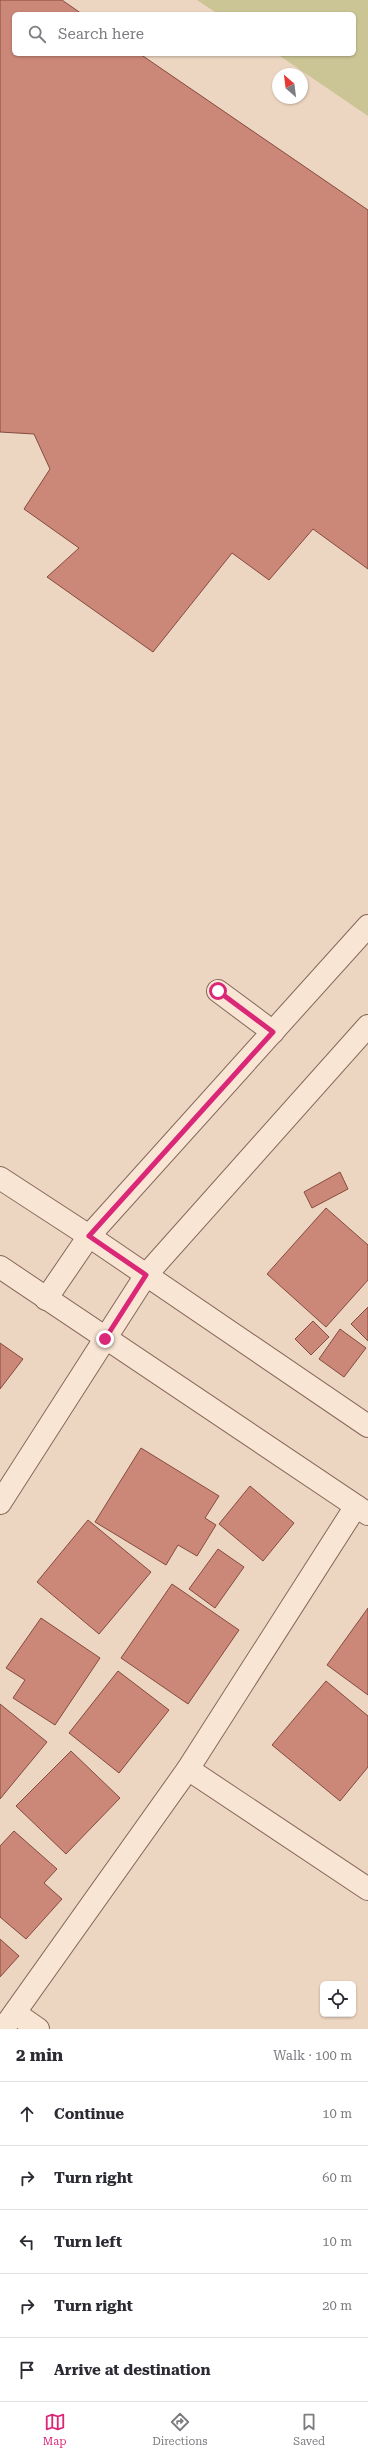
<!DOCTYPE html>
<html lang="en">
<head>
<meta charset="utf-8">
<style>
  body { margin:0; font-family:"Roboto Serif",serif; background:#f7f7f7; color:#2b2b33 }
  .controls { position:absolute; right:12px; bottom:12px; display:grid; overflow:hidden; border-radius:6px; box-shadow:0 1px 3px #0004 }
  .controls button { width:36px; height:36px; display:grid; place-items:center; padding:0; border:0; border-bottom:1px solid #e1e1e2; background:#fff; color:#2b2b33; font:20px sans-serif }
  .compass { position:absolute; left:272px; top:68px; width:36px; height:36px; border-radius:50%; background:#fff; box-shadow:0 1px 3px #0004; rotate:332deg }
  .stop { position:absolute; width:12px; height:12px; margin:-9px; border:3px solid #db2777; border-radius:50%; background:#fff }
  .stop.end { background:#db2777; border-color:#fff; box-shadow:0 1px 4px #0008 }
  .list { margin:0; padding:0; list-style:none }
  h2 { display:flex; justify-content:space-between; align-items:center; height:52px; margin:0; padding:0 16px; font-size:17px }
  h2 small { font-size:13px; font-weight:400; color:#7c7c81 }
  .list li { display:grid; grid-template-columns:26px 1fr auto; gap:12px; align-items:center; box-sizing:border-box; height:64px; padding:0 16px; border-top:1px solid #e1e1e2 }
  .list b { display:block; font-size:15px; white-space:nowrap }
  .list em { font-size:13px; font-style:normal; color:#7c7c81 }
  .icon { flex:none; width:22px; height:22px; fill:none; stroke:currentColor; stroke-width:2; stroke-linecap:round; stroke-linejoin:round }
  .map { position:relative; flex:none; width:368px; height:2029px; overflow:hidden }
  .search { position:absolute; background:#fff; box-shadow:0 1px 3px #0004; left:12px; right:12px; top:12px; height:44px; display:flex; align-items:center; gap:10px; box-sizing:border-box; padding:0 14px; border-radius:6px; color:#7c7c81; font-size:15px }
  .sheet { height:372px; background:#fff }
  nav { display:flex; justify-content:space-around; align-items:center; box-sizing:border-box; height:56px; border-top:1px solid #e1e1e2; background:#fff; font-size:11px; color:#7c7c81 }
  nav a { display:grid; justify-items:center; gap:2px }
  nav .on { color:#db2777 }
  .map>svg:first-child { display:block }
  .green { fill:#cbc595 }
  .building { fill:#cb8777; stroke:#854b3f }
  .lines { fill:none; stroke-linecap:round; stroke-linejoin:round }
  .minor-casing { stroke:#866759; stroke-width:24 }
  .tertiary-casing { stroke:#866759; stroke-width:24 }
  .minor { stroke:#f8e5d4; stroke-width:22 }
  .tertiary { stroke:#f8e5d4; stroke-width:22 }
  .route { stroke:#db2777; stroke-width:5 }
</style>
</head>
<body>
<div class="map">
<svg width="368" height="2029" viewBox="0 0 368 2029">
  <rect width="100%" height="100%" fill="#edd6c1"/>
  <polygon class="green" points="197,0 368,0 368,116 277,54 354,54 354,14 218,14"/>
  <g class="building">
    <polygon points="0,0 62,0 82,14 14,14 14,54 140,54 368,210 368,569 313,529 269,580 232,553 153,652 47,577 79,548 24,509 50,469 34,434 0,432"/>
    <polygon points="340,1172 348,1189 312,1208 304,1192"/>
    <polygon points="326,1208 368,1245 368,1280 326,1327 267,1274"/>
    <polygon points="368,1307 368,1341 351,1324"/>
    <polygon points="313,1321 329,1337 311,1355 295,1339"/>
    <polygon points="340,1329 366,1348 344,1377 319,1359"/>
    <polygon points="0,1343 23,1359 0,1389"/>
    <polygon points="141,1448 219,1496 205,1518 216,1525 197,1556 178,1545 166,1565 95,1522"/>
    <polygon points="250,1486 294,1523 263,1561 219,1524"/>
    <polygon points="88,1520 151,1572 99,1634 37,1582"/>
    <polygon points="218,1549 244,1567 215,1608 189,1589"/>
    <polygon points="172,1584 239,1630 188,1704 121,1658"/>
    <polygon points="368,1608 368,1695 327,1665"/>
    <polygon points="41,1618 100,1658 55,1725 13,1698 25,1680 6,1668"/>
    <polygon points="118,1671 169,1710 119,1773 69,1733"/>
    <polygon points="326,1681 368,1716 368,1767 340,1801 272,1745"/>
    <polygon points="0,1704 47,1742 0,1799"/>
    <polygon points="71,1751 120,1798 66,1854 16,1806"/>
    <polygon points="14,1831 57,1869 44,1883 62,1899 26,1939 0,1917 0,1846"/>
    <polygon points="0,1939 19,1956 0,1977"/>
  </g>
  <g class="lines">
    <g class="minor-casing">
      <g id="minor">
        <polyline points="218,991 273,1032"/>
        <polyline points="0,1503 105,1339"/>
        <polyline points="188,1769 368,1889"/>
        <polyline points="15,2013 38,2029"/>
        <polyline points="3,2029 188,1769 356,1506"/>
      </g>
    </g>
    <g class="tertiary-casing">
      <g id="tertiary">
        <polyline points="0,1178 89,1236 368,1426"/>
        <polyline points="0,1267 368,1514"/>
        <polyline points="46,1299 89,1236 368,926"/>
        <polyline points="105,1339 146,1275 368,1026"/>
      </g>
    </g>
    <use href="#minor" class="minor"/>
    <use href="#tertiary" class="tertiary"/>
  </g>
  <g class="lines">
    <polyline class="route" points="105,1339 146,1275 89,1236 273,1032 218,991"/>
  </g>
</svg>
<div class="controls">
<button><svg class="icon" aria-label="locate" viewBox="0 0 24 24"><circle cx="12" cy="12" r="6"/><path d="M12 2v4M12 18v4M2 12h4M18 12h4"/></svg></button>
</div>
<svg class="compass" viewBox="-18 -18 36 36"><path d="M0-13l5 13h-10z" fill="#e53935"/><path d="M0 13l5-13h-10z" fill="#7c7c81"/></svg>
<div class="stop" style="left:218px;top:991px"></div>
<div class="stop end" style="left:105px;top:1339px"></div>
<div class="search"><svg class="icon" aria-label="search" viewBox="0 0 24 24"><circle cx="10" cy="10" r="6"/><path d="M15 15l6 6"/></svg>Search here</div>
</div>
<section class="sheet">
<h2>2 min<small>Walk · 100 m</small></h2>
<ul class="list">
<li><svg class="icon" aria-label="ahead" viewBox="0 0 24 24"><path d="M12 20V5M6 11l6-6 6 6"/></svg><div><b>Continue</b></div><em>10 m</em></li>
<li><svg class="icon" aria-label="right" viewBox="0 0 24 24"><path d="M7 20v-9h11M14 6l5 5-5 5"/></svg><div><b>Turn right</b></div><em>60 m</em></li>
<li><svg class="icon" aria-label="left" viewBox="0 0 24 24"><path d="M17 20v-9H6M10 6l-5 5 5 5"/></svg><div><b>Turn left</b></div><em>10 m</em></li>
<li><svg class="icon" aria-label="right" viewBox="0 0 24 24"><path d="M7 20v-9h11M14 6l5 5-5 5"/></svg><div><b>Turn right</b></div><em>20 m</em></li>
<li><svg class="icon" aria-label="arrive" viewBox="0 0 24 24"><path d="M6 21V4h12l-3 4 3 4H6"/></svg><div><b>Arrive at destination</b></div></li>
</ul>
</section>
<nav>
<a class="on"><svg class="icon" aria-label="map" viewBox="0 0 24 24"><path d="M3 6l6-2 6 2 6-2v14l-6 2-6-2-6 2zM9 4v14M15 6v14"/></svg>Map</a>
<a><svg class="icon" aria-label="directions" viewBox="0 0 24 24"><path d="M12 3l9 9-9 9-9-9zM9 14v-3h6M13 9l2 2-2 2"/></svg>Directions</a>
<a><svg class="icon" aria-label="saved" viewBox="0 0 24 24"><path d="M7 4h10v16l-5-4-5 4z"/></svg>Saved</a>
</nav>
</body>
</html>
